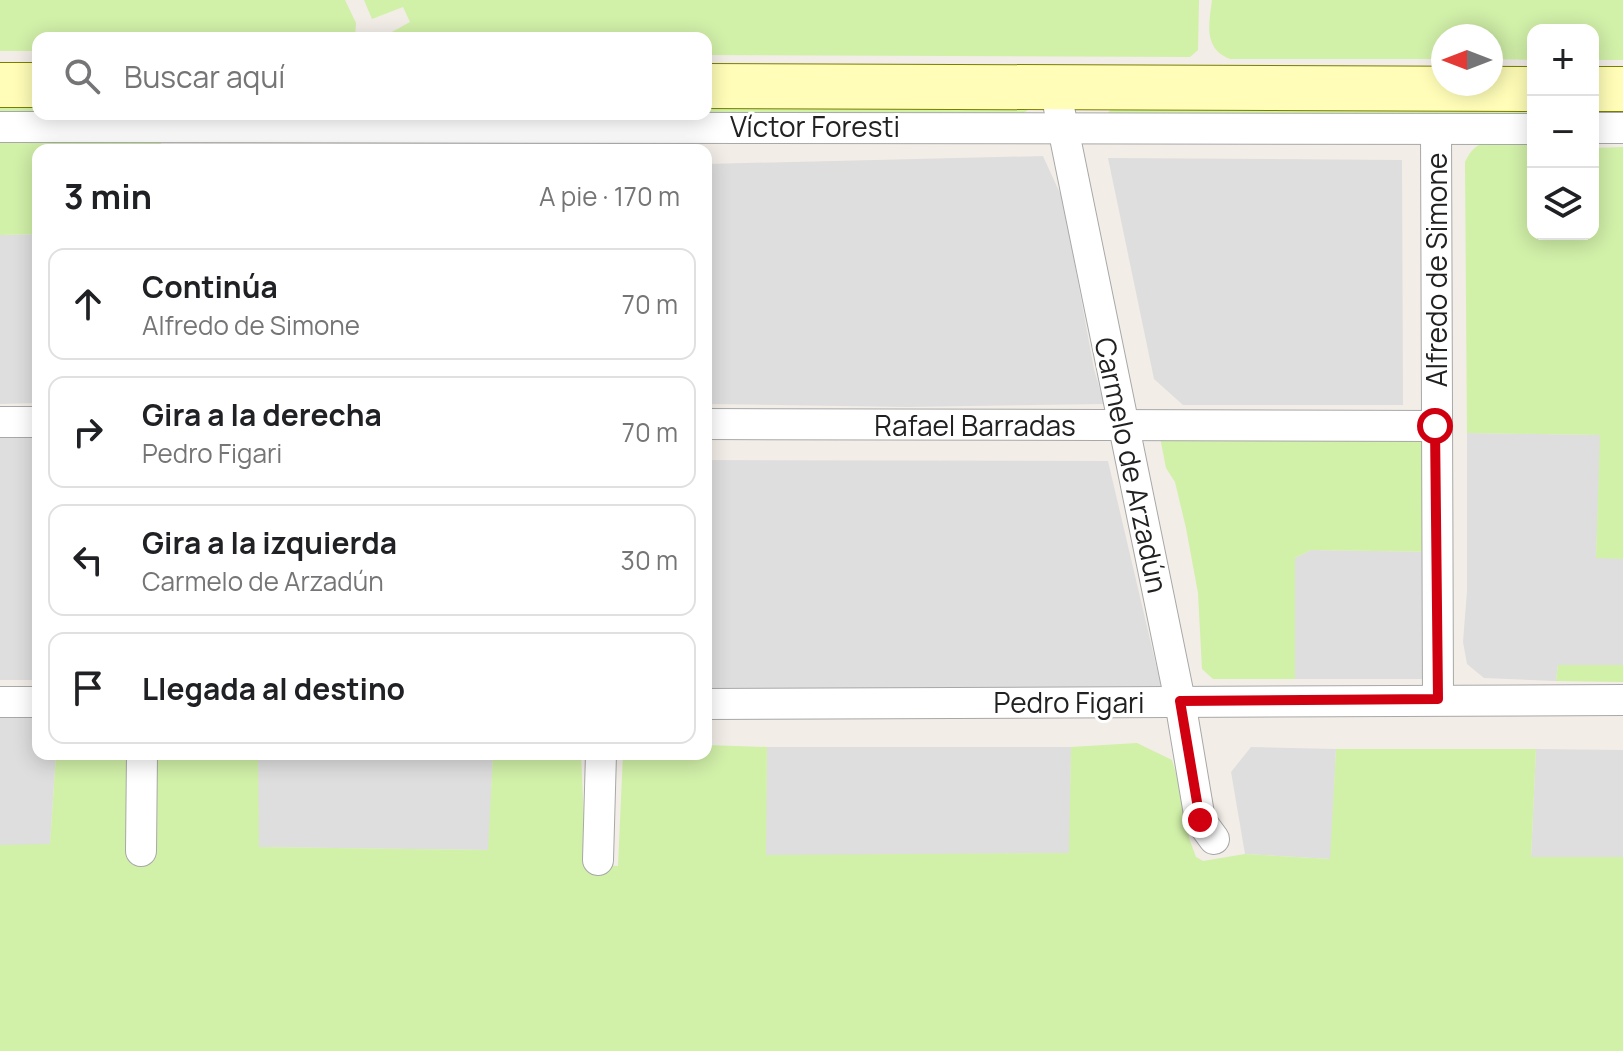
<!DOCTYPE html>
<html lang="es">
<head>
<meta charset="utf-8">
<style>
  body { margin:0; font-family:Manrope,sans-serif; background:#f6f6f6; color:#202124 }
  .controls { position:absolute; right:24px; top:24px; display:grid; overflow:hidden; border-radius:16px; box-shadow:0 4px 20px #0003 }
  .controls button { width:72px; height:72px; display:grid; place-items:center; padding:0; border:0; border-bottom:2px solid #e0e0e0; background:#fff; color:#202124; font:40px sans-serif }
  .compass { position:absolute; left:1431px; top:24px; width:72px; height:72px; border-radius:50%; background:#fff; box-shadow:0 4px 20px #0003; rotate:270deg }
  .stop { position:absolute; width:24px; height:24px; margin:-18px; border:6px solid #d10010; border-radius:50%; background:#fff }
  .stop.end { background:#d10010; border-color:#fff; box-shadow:0 2px 8px #0008 }
  .list { margin:0; padding:0; list-style:none }
  h2 { display:flex; justify-content:space-between; align-items:center; height:104px; margin:0; padding:0 32px; font-size:34px }
  h2 small { font-size:26px; font-weight:400; color:#757577 }
  .list li { display:grid; grid-template-columns:52px 1fr auto; gap:24px; align-items:center; box-sizing:border-box; height:112px; margin:0 16px 16px; padding:0 16px; border:2px solid #e0e0e0; border-radius:16px }
  .list b { display:block; font-size:30px; white-space:nowrap }
  .list p { margin:0; font-size:26px; white-space:nowrap; color:#757577 }
  .list em { font-size:26px; font-style:normal; color:#757577 }
  .icon { flex:none; width:44px; height:44px; fill:none; stroke:currentColor; stroke-width:2; stroke-linecap:round; stroke-linejoin:round }
  .map { position:relative; flex:none; width:1623px; height:1051px; overflow:hidden }
  .search { position:absolute; background:#fff; box-shadow:0 4px 20px #0003; left:32px; top:32px; width:680px; height:88px; display:flex; align-items:center; gap:20px; box-sizing:border-box; padding:0 28px; border-radius:16px; color:#757577; font-size:30px }
  .panel { position:absolute; background:#fff; box-shadow:0 4px 20px #0003; left:32px; top:144px; width:680px; height:616px; border-radius:16px }
  .map>svg:first-child { display:block }
  .residential { fill:#dfdede }
  .grass { fill:#d1f0a8 }
  .lines { fill:none; stroke-linecap:round; stroke-linejoin:round }
  .street-casing { stroke:#a8a8a8; stroke-width:32 }
  .secondary-casing { stroke:#7b7f00; stroke-width:46 }
  .street { stroke:#fff; stroke-width:30 }
  .secondary { stroke:#fffdb7; stroke-width:44 }
  .route { stroke:#d10010; stroke-width:10 }
  .labels { text-anchor:middle; dominant-baseline:central; stroke-width:6; stroke-linejoin:round; paint-order:stroke }
  .street-label { font-size:28px; fill:#212121; stroke:#fff }
</style>
</head>
<body>
<div class="map">
<svg width="1623" height="1051" viewBox="0 0 1623 1051">
  <rect width="100%" height="100%" fill="#f2ede7"/>
  <g class="residential">
    <polygon points="1043,156 1063,200 1094,369 1104,404 907,407 706,404 706,164"/>
    <polygon points="1108,158 1402,160 1403,405 1183,405 1154,379"/>
    <polygon points="38,234 38,403 0,404 0,235"/>
    <polygon points="0,431 38,432 38,680 0,680"/>
    <polygon points="1467,433 1601,435 1596,557 1623,559 1623,665 1558,665 1556,681 1484,678 1467,664 1463,642 1467,591"/>
    <polygon points="706,460 1108,461 1161,686 706,691"/>
    <polygon points="1311,550 1444,552 1436,679 1295,679 1295,558"/>
    <polygon points="0,709 38,709 38,754 56,754 50,845 0,845"/>
    <polygon points="767,747 1071,747 1070,853 765,856"/>
    <polygon points="1251,747 1336,749 1331,859 1245,854 1231,772"/>
    <polygon points="1536,749 1623,750 1623,857 1531,857"/>
    <polygon points="258,754 493,754 489,850 258,847"/>
  </g>
  <g class="grass">
    <polygon points="0,0 345,0 356,23 355,38 38,38 38,51 0,51"/>
    <polygon points="364,0 1199,0 1198,50 1190,57 706,55 706,38 381,38 410,22 403,7 372,19"/>
    <path d="M1212,0H1623V60H1593V30H1533V60L1491,59V36H1443V59H1230C1203,48 1209,24 1212,0Z"/>
    <polygon points="0,98 38,98 38,114 706,114 706,101 1026,104 1029,109 1020,116 0,118"/>
    <polygon points="1116,103 1533,103 1533,122 1112,124 1108,113"/>
    <polygon points="0,135 161,135 161,150 38,150 38,234 0,235"/>
    <path d="M1489,142L1533,144V234H1593V148L1623,147V559L1596,558L1600,435L1467,433L1465,162C1471,150 1476,144 1489,142Z"/>
    <polygon points="1422,426 1444,552 1311,550 1295,558 1295,679 1213,679 1202,669 1198,593 1186,528 1175,482 1166,468 1159,432"/>
    <polygon points="1558,665 1623,665 1623,682 1556,681"/>
    <polygon points="1137,743 1172,760 1187,810 1189,838 1196,857 1203,861 1245,854 1330,859 1336,749 1536,749 1531,857 1623,857 1623,1051 0,1051 0,845 50,844 56,754 258,754 259,847 488,850 493,754 581,754 586,864 618,866 623,754 706,754 706,745 767,747 766,855 1069,853 1071,747"/>
  </g>
  <g class="lines">
    <g class="street-casing">
      <g id="street">
        <polyline points="1059,108 1180,701 1200,820 1214,839"/>
        <polyline points="0,127 1533,129"/>
        <polyline points="1593,128 1623,128"/>
        <polyline points="1436,129 1438,699"/>
        <polyline points="0,422 38,422"/>
        <polyline points="706,424 1435,426"/>
        <polyline points="0,702 38,702"/>
        <polyline points="706,704 1623,700"/>
        <polyline points="141,851 142,754"/>
        <polyline points="598,860 601,754"/>
      </g>
    </g>
    <g class="secondary-casing">
      <g id="secondary">
        <polyline points="0,85 38,85"/>
        <polyline points="706,86 1533,89"/>
        <polyline points="1593,89 1623,89"/>
      </g>
    </g>
    <use href="#street" class="street"/>
    <use href="#secondary" class="secondary"/>
  </g>
  <g class="lines">
    <polyline class="route" points="1200,820 1180,701 1438,699 1435,426"/>
  </g>
  <g class="labels">
    <g class="street-label">
      <text x="815" y="126">Víctor Foresti</text>
      <text transform="translate(1436 270) rotate(-90)">Alfredo de Simone</text>
      <text x="975" y="425">Rafael Barradas</text>
      <text transform="translate(1132 465) rotate(78)">Carmelo de Arzadún</text>
      <text x="1069" y="702">Pedro Figari</text>
    </g>
  </g>
</svg>
<div class="controls">
<button>+</button>
<button>−</button>
<button><svg class="icon" aria-label="layers" viewBox="0 0 24 24"><path d="M12 4l9 5-9 5-9-5zM3 14l9 5 9-5"/></svg></button>
</div>
<svg class="compass" viewBox="-18 -18 36 36"><path d="M0-13l5 13h-10z" fill="#e53935"/><path d="M0 13l5-13h-10z" fill="#757577"/></svg>
<div class="stop" style="left:1435px;top:426px"></div>
<div class="stop end" style="left:1200px;top:820px"></div>
<div class="search"><svg class="icon" aria-label="search" viewBox="0 0 24 24"><circle cx="10" cy="10" r="6"/><path d="M15 15l6 6"/></svg>Buscar aquí</div>
<section class="panel">
<h2>3 min<small>A pie · 170 m</small></h2>
<ul class="list">
<li><svg class="icon" aria-label="ahead" viewBox="0 0 24 24"><path d="M12 20V5M6 11l6-6 6 6"/></svg><div><b>Continúa</b><p>Alfredo de Simone</p></div><em>70 m</em></li>
<li><svg class="icon" aria-label="right" viewBox="0 0 24 24"><path d="M7 20v-9h11M14 6l5 5-5 5"/></svg><div><b>Gira a la derecha</b><p>Pedro Figari</p></div><em>70 m</em></li>
<li><svg class="icon" aria-label="left" viewBox="0 0 24 24"><path d="M17 20v-9H6M10 6l-5 5 5 5"/></svg><div><b>Gira a la izquierda</b><p>Carmelo de Arzadún</p></div><em>30 m</em></li>
<li><svg class="icon" aria-label="arrive" viewBox="0 0 24 24"><path d="M6 21V4h12l-3 4 3 4H6"/></svg><div><b>Llegada al destino</b></div></li>
</ul>
</section>
</div>
</body>
</html>
